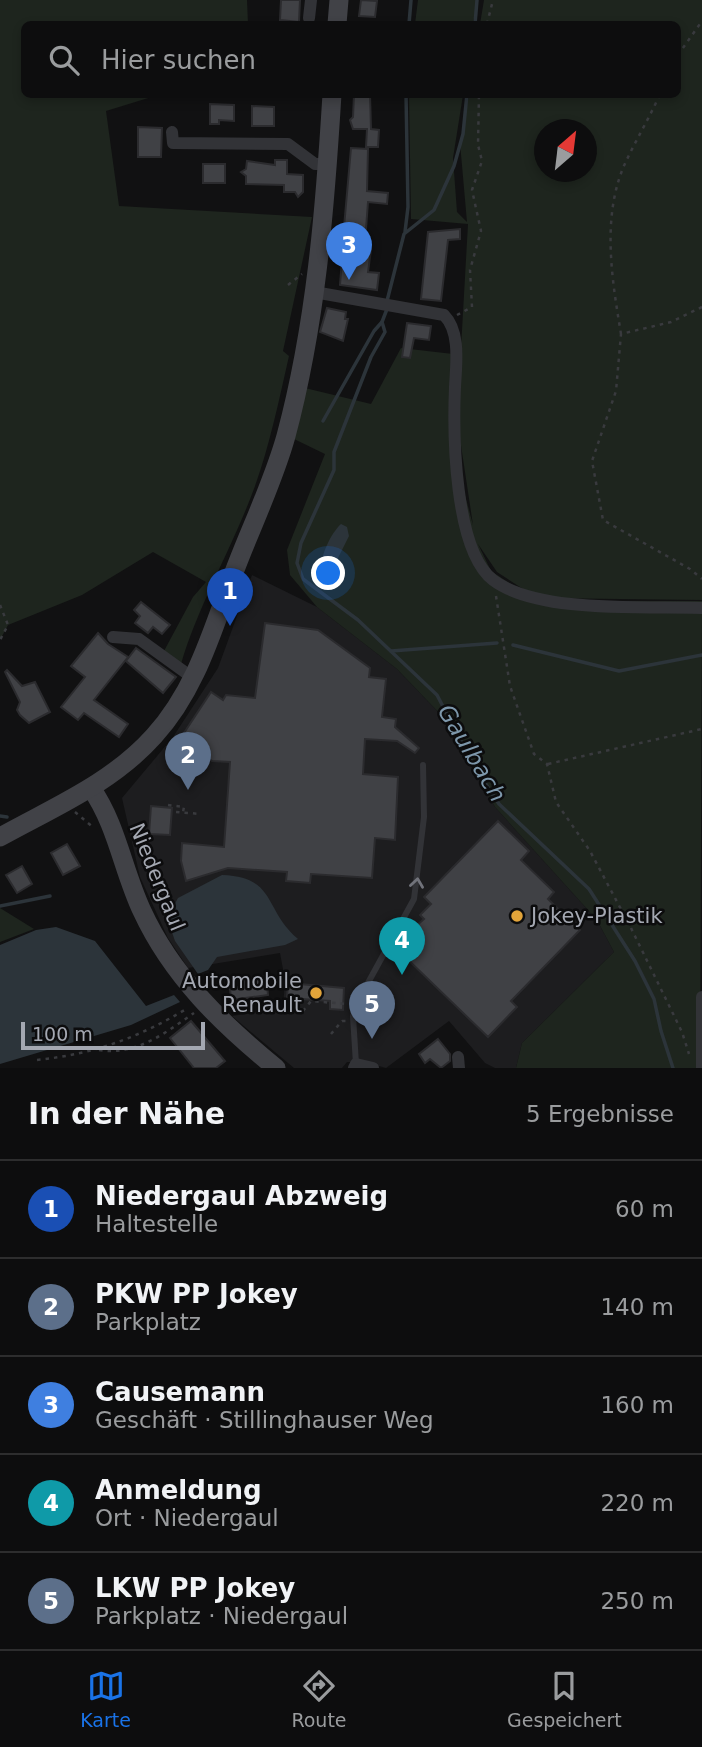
<!DOCTYPE html>
<html lang="de">
<head>
<meta charset="utf-8">
<style>
  body { margin:0; font-family:"DejaVu Sans",sans-serif; background:#161617; color:#f1f3f6 }
  .compass { position:absolute; left:534px; top:119px; width:63px; height:63px; border-radius:50%; background:#0d0d0e; box-shadow:0 4px 10px #0003; rotate:28deg }
  .scale { position:absolute; left:21px; bottom:18px; width:184px; box-sizing:border-box; padding-left:7px; border:4px solid #a4a8b2; border-top:0; font-size:19px; line-height:24px; white-space:nowrap; color:#a4a8b2; -webkit-text-stroke:5px #0c0c0d; paint-order:stroke }
  .you { position:absolute; left:329px; top:574px; width:24px; height:24px; margin:-18px; border:5px solid #fff; border-radius:50%; background:#1a73e8; box-shadow:0 0 0 10px #1a73e833 }
  .badge { display:grid; place-items:center; width:46px; height:46px; border-radius:50%; background:#1a73e8; color:#fff; font-size:23px; font-weight:700 }
  .pin { position:absolute; translate:-50% -58px; filter:drop-shadow(0 2px 4px #0008) }
  .pin::after { content:''; position:absolute; top:37px; width:24px; height:21px; background:inherit; clip-path:polygon(0 0,100% 0,50% 100%) }
  .list { margin:0; padding:0; list-style:none }
  h2 { display:flex; justify-content:space-between; align-items:center; height:91px; margin:0; padding:0 28px; font-size:30px }
  h2 small { font-size:23px; font-weight:400; color:#9a9c9e }
  .list li { display:grid; grid-template-columns:46px 1fr auto; gap:21px; align-items:center; box-sizing:border-box; height:98px; padding:0 28px; border-top:2px solid #2d2d2e }
  .list b { display:block; font-size:26px; white-space:nowrap }
  .list p { margin:0; font-size:23px; white-space:nowrap; color:#9a9c9e }
  .list em { font-size:23px; font-style:normal; color:#9a9c9e }
  .icon { flex:none; width:38px; height:38px; fill:none; stroke:currentColor; stroke-width:2; stroke-linecap:round; stroke-linejoin:round }
  .map { position:relative; flex:none; width:702px; height:1068px; overflow:hidden }
  .search { position:absolute; background:#0d0d0e; box-shadow:0 4px 10px #0003; left:21px; right:21px; top:21px; height:77px; display:flex; align-items:center; gap:18px; box-sizing:border-box; padding:0 24px; border-radius:10px; color:#9a9c9e; font-size:26px }
  .sheet { height:581px; background:#0d0d0e }
  nav { display:flex; justify-content:space-around; align-items:center; box-sizing:border-box; height:98px; border-top:2px solid #2d2d2e; background:#0d0d0e; font-size:19px; color:#9a9c9e }
  nav a { display:grid; justify-items:center; gap:4px }
  nav .on { color:#1a73e8 }
  .map>svg:first-child { display:block }
  .built { fill:#1d1d1f }
  .green { fill:#1e251e; fill-rule:evenodd }
  .water { fill:#2c343a }
  .lines { fill:none; stroke-linecap:round; stroke-linejoin:round }
  .stream { stroke:#2c343a; stroke-width:3.5 }
  .building { fill:#404145; stroke:#2b2b2e; stroke-width:2 }
  .path { stroke:#393a3e; stroke-width:2.5; stroke-dasharray:3.5 5; stroke-linecap:butt }
  .service { stroke:#323337; stroke-width:6 }
  .minor { stroke:#323337; stroke-width:12 }
  .secondary { stroke:#414247; stroke-width:19 }
  .oneway { stroke:#71737b }
  .poi-dot { fill:#e2a43a; stroke:#0c0c0d; stroke-width:2.5 }
  .labels { text-anchor:middle; dominant-baseline:central; stroke-width:5; stroke-linejoin:round; paint-order:stroke }
  .street-label { font-size:21px; fill:#a4a8b2; stroke:#0c0c0d }
  .poi-label { font-size:21px; fill:#a4a8b2; stroke:#0c0c0d; text-anchor:start }
  .water-label { font-size:23px; font-style:italic; fill:#7d97ab; stroke:#0c0c0d }
</style>
</head>
<body>
<div class="map">
<svg width="702" height="1068" viewBox="0 0 702 1068">
  <rect width="100%" height="100%" fill="#111112"/>
  <polygon class="built" points="252,575 317,607 397,669 444,718 495,807 597,920 614,952 522,1043 516,1068 495,1068 485,1063 449,1021 386,1068 365,1062 347,1062 342,1068 294,1068 232,1016 283,1008 285,980 280,953 188,968 168,938 140,877 122,798 173,737 218,668"/>
  <g class="green">
    <path d="M0,0H247L248,24H24V94L158,95L106,111L119,206L312,217L283,351L289,356C279,400 270,444 255,486C233,547 199,603 181,664L164,651L193,597L206,582L153,552L82,595L8,625L0,640Z"/>
    <polygon points="418,0 477,0 473,24 415,24"/>
    <path d="M484,0H702V600L537,598L497,572L478,544L491,571L537,601H702L700,1068H516L522,1043L614,952L597,920L495,807L444,718L397,669L317,607L290,575L287,550L325,454L294,439L305,388L371,404L401,348L453,354L454,454L473,525L457,419L468,224L411,219L409,95H463L453,158L457,212L467,222L460,143L469,95L678,94V24H480ZM544,130H586V172H544Z"/>
    <polygon points="0,908 34,929 0,942"/>
  </g>
  <g class="water">
    <path d="M341,524L347,527L349,536L331,572L327,575L321,570C320,556 331,533 341,524Z"/>
    <path d="M222,875C277,877 263,909 298,939L285,945L217,957L208,970L198,974L175,941L167,918L178,898Z"/>
    <polygon points="56,927 95,941 146,1006 174,995 180,1002 131,1025 0,1064 0,945 36,930"/>
  </g>
  <g class="lines">
    <g class="stream">
      <polyline points="409,24 411,0"/>
      <polyline points="475,24 477,0"/>
      <polyline points="405,232 408,207 406,94"/>
      <polyline points="387,301 404,234 434,210 454,166 463,134 467,94"/>
      <polyline points="387,309 382,322 385,332 371,357 334,452 334,470 301,543 297,563 303,579 358,620 437,695 474,766 499,804 589,889 635,961 654,999 661,1031 673,1068"/>
      <polyline points="323,421 374,331 382,322"/>
      <polyline points="513,645 619,671 702,655"/>
      <polyline points="391,651 497,643"/>
      <polyline points="0,816 7,817"/>
      <polyline points="0,906 50,896"/>
    </g>
  </g>
  <g class="building">
    <polygon points="281,0 300,0 299,22 280,20"/>
    <polygon points="361,0 377,1 375,17 359,16"/>
    <polygon points="354,94 370,94 371,129 379,130 378,147 366,147 367,129 353,129 350,120 353,117"/>
    <polygon points="210,104 234,105 234,121 219,120 219,124 210,124"/>
    <polygon points="252,106 274,107 274,126 252,126"/>
    <polygon points="138,127 162,128 161,157 138,157"/>
    <polygon points="351,148 368,149 367,191 388,193 387,204 368,202 366,229 344,227"/>
    <polygon points="275,160 287,160 287,174 303,175 303,192 298,197 295,192 284,192 284,185 246,184 246,176 241,172 246,169 247,161 275,165"/>
    <rect x="203" y="164" width="22" height="19"/>
    <polygon points="460,229 460,239 448,240 441,301 421,299 428,232"/>
    <polygon points="343,246 371,250 368,272 379,273 377,290 340,285"/>
    <polygon points="327,308 346,312 345,319 348,319 343,341 320,332"/>
    <polygon points="407,323 431,326 429,340 414,338 410,358 402,357"/>
    <polygon points="141,602 170,625 162,634 153,627 148,633 135,623 140,616 134,610"/>
    <polygon points="265,623 318,630 370,668 369,677 386,679 382,717 396,719 395,727 419,748 415,753 397,741 365,739 363,774 398,777 395,840 375,838 372,878 311,874 310,883 286,881 287,872 228,868 186,881 181,861 182,843 224,847 230,762 212,761 180,739 211,692 223,700 226,695 255,698"/>
    <polygon points="98,633 108,644 128,657 94,700 128,724 119,737 84,713 78,720 61,707 85,677 71,666"/>
    <polygon points="136,648 176,677 163,693 126,661"/>
    <polygon points="7,670 22,686 35,682 50,712 29,723 20,715 17,710 20,702 5,672"/>
    <polygon points="151,806 172,808 170,835 149,834"/>
    <polygon points="498,821 529,851 521,860 554,892 548,899 580,930 511,1001 517,1007 488,1037 401,953 421,933 415,927 424,919 420,915 431,904 424,897"/>
    <polygon points="67,844 80,866 63,875 51,853"/>
    <polygon points="22,866 32,884 17,893 6,875"/>
    <polygon points="266,976 268,995 231,1000 230,988 242,987 241,979"/>
    <polygon points="288,983 344,988 343,1010 330,1009 330,1001 287,998"/>
    <polygon points="191,1021 225,1061 216,1068 194,1068 170,1038"/>
    <polygon points="438,1039 450,1054 450,1061 441,1068 430,1059 425,1063 419,1054"/>
  </g>
  <g class="lines">
    <g class="path">
      <polyline points="487,24 493,0"/>
      <polyline points="678,55 702,21"/>
      <polyline points="288,285 302,274"/>
      <polyline points="702,307 671,322 621,334 616,391 592,461 603,520 690,569 702,579"/>
      <polyline points="457,315 472,307 470,270 481,231 472,190 482,161 478,145 479,94"/>
      <path d="M621,334C612,280 602,220 623,168C634,143 649,119 660,94"/>
      <polyline points="496,596 510,686 534,754 547,764 556,802 590,851 631,928 682,1032 689,1054"/>
      <polyline points="0,605 8,625 0,640"/>
      <polyline points="548,764 702,729"/>
      <polyline points="168,805 184,807 183,812"/>
      <polyline points="75,812 94,828"/>
      <polyline points="176,812 201,814"/>
      <polyline points="303,1011 311,1001 346,1004"/>
      <polyline points="331,1034 342,1021 346,1021"/>
      <path d="M99,1050C136,1056 165,1033 194,1013"/>
      <path d="M37,1060C94,1054 138,1038 188,1008"/>
    </g>
    <polyline class="service" points="356,1064 353,1016 358,1001 414,899 424,817 423,765"/>
    <g class="minor">
      <polyline points="309,18 311,0"/>
      <polyline points="172,132 173,143 288,144 315,164 330,164"/>
      <path d="M314,292L444,315C461,332 456,365 455,387C453,433 454,550 493,580C538,614 647,606 702,608"/>
      <polyline points="113,637 139,639 193,678"/>
      <polyline points="458,1057 459,1068"/>
      <polyline points="354,1068 356,1064 373,1068"/>
      <polyline points="702,1068 702,997"/>
    </g>
    <g class="secondary">
      <polyline points="337,24 339,0"/>
      <path d="M91,788C117,825 123,871 142,911C172,976 222,1024 276,1068"/>
      <path d="M0,837C54,807 112,783 154,736C196,690 212,631 233,575C250,529 273,483 286,436C316,324 325,209 332,94"/>
    </g>
  </g>
  <defs><path id="oneway-chevron" d="M-2-3.5L2.5 0L-2 3.5" fill="none" stroke-width="1.6" stroke-linecap="round" stroke-linejoin="round" transform="scale(1.75)"/></defs>
  <use class="oneway" href="#oneway-chevron" transform="translate(417 883) rotate(-82)"/>
  <g class="poi-dot">
    <circle cx="517" cy="916" r="7"/>
    <circle cx="316" cy="993" r="7"/>
  </g>
  <g class="labels">
    <g class="street-label">
      <text transform="translate(157 877) rotate(68)">Niedergaul</text>
    </g>
    <g class="poi-label">
      <text x="531" y="916">Jokey-Plastik</text>
      <text x="302" y="981" text-anchor="end">Automobile<tspan x="302" dy="24">Renault</tspan></text>
    </g>
    <g class="water-label">
      <text transform="translate(472 753) rotate(59)">Gaulbach</text>
    </g>
  </g>
</svg>
<svg class="compass" viewBox="-18 -18 36 36"><path d="M0-13l5 13h-10z" fill="#e53935"/><path d="M0 13l5-13h-10z" fill="#9a9c9e"/></svg>
<div class="scale">100 m</div>
<div class="you"></div>
<div class="pin badge" style="left:230px;top:626px;background:#1a4fb4">1</div>
<div class="pin badge" style="left:188px;top:790px;background:#5c6f8a">2</div>
<div class="pin badge" style="left:349px;top:280px;background:#3f7fe0">3</div>
<div class="pin badge" style="left:402px;top:975px;background:#0f9aa8">4</div>
<div class="pin badge" style="left:372px;top:1039px;background:#5c6f8a">5</div>
<div class="search"><svg class="icon" aria-label="search" viewBox="0 0 24 24"><circle cx="10" cy="10" r="6"/><path d="M15 15l6 6"/></svg>Hier suchen</div>
</div>
<section class="sheet">
<h2>In der Nähe<small>5 Ergebnisse</small></h2>
<ul class="list">
<li><span class="badge" style="background:#1a4fb4">1</span><div><b>Niedergaul Abzweig</b><p>Haltestelle</p></div><em>60 m</em></li>
<li><span class="badge" style="background:#5c6f8a">2</span><div><b>PKW PP Jokey</b><p>Parkplatz</p></div><em>140 m</em></li>
<li><span class="badge" style="background:#3f7fe0">3</span><div><b>Causemann</b><p>Geschäft · Stillinghauser Weg</p></div><em>160 m</em></li>
<li><span class="badge" style="background:#0f9aa8">4</span><div><b>Anmeldung</b><p>Ort · Niedergaul</p></div><em>220 m</em></li>
<li><span class="badge" style="background:#5c6f8a">5</span><div><b>LKW PP Jokey</b><p>Parkplatz · Niedergaul</p></div><em>250 m</em></li>
</ul>
</section>
<nav>
<a class="on"><svg class="icon" aria-label="map" viewBox="0 0 24 24"><path d="M3 6l6-2 6 2 6-2v14l-6 2-6-2-6 2zM9 4v14M15 6v14"/></svg>Karte</a>
<a><svg class="icon" aria-label="directions" viewBox="0 0 24 24"><path d="M12 3l9 9-9 9-9-9zM9 14v-3h6M13 9l2 2-2 2"/></svg>Route</a>
<a><svg class="icon" aria-label="saved" viewBox="0 0 24 24"><path d="M7 4h10v16l-5-4-5 4z"/></svg>Gespeichert</a>
</nav>
</body>
</html>
